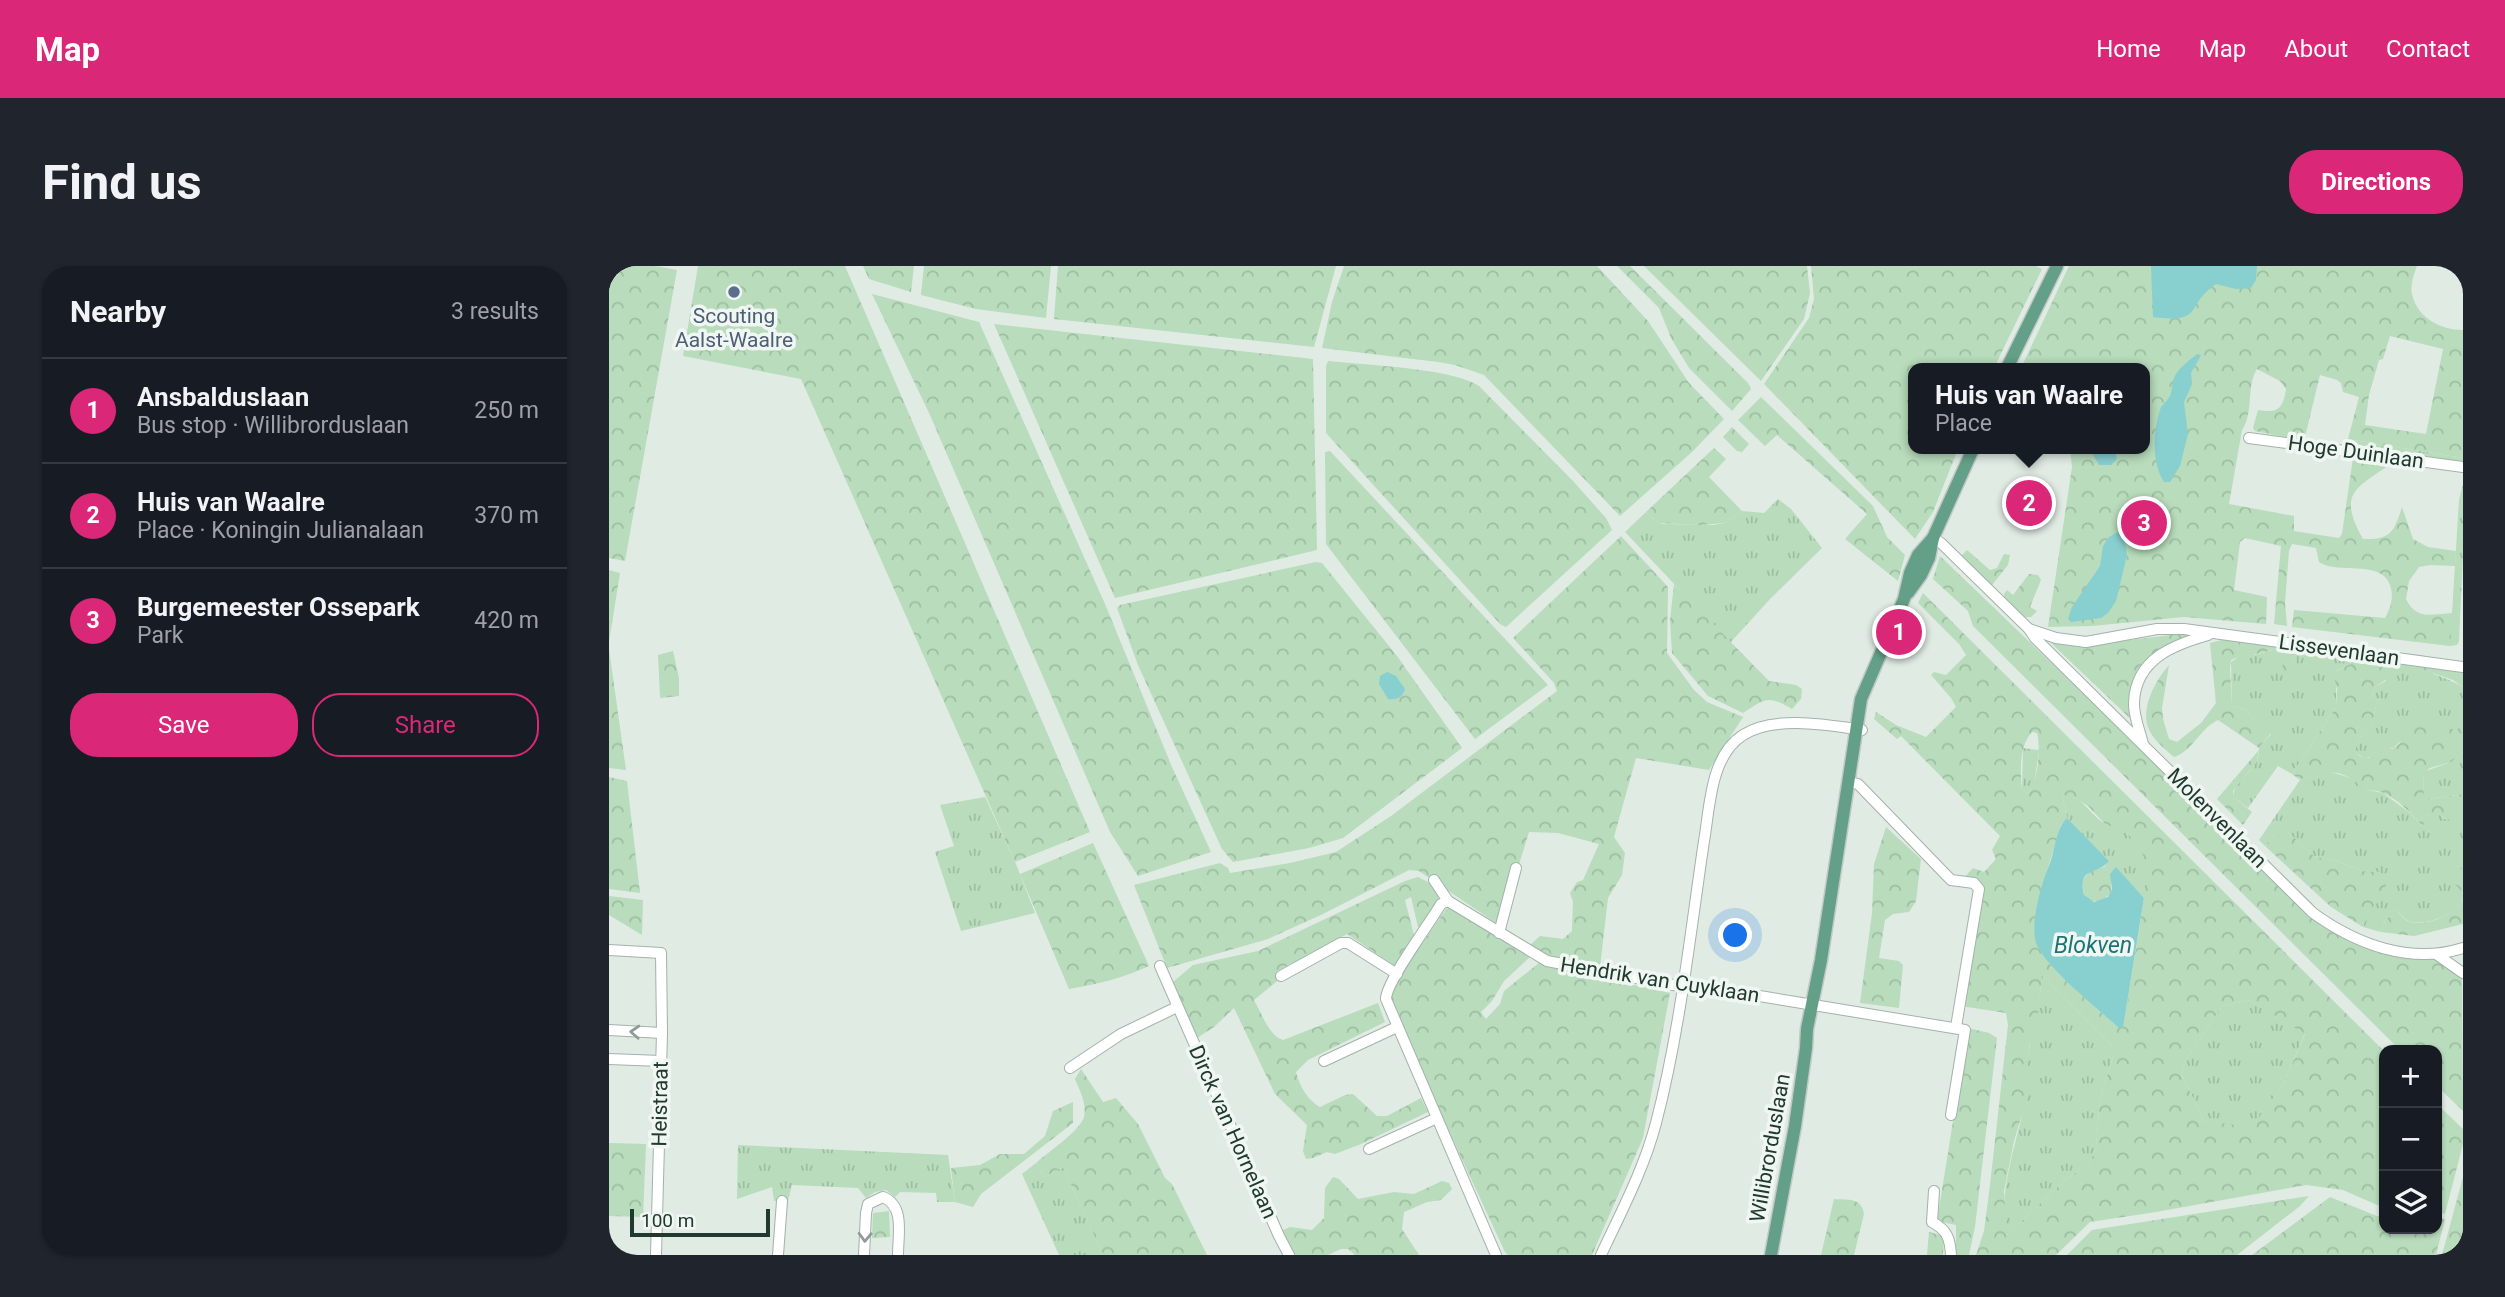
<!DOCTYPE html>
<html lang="en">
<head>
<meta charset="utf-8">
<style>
  body { margin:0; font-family:Roboto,sans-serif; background:#20242c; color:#f1f3f6 }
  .controls { position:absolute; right:21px; bottom:21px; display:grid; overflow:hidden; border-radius:14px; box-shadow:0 2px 5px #0004 }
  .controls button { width:63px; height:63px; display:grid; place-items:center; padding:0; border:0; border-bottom:2px solid #363941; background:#171b24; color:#f1f3f6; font:35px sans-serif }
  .scale { position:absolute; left:21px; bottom:18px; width:140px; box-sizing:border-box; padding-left:7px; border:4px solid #213a2f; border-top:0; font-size:19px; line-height:24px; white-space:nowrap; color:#213a2f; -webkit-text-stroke:5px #f0f7f2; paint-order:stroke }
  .you { position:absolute; left:1127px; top:670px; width:24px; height:24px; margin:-18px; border:5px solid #fff; border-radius:50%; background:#1a73e8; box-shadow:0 0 0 10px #1a73e833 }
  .badge { display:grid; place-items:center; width:46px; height:46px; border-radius:50%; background:#db2777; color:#fff; font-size:23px; font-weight:700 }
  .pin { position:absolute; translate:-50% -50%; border:4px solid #fff; box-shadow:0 2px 7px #0006 }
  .popup { position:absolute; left:1299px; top:97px; width:242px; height:91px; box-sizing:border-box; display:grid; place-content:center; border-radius:14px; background:#171b24; filter:drop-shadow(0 2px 5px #0005); font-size:23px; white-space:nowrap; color:#9ea1a6 }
  .popup b { font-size:26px; color:#f1f3f6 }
  .popup::after { content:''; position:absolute; left:50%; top:100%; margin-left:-14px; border:14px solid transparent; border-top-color:#171b24 }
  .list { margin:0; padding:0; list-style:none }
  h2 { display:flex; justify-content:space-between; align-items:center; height:91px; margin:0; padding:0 28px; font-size:30px }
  h2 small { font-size:23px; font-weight:400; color:#9ea1a6 }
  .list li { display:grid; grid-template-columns:46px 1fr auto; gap:21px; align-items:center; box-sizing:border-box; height:105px; padding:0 28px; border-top:2px solid #363941 }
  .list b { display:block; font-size:26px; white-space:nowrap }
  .list p { margin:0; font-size:23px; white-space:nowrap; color:#9ea1a6 }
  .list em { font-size:23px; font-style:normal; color:#9ea1a6 }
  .actions { display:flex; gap:14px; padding:21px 28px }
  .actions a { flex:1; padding:16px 0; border:2px solid #db2777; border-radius:28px; text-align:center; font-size:24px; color:#db2777 }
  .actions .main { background:#db2777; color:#fff }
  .icon { flex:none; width:38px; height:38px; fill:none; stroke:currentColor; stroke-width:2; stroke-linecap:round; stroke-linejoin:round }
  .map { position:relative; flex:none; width:1854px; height:989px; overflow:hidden; border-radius:28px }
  header { display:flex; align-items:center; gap:42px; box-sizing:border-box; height:98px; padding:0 35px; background:#db2777; color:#fff }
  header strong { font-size:33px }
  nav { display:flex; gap:38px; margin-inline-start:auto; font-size:24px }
  .intro { display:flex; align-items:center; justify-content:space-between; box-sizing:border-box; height:168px; padding:0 42px }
  h1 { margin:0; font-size:49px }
  .button { padding:18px 32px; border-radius:28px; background:#db2777; color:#fff; font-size:24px; font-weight:700 }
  main { display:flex; gap:42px; padding:0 42px }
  aside { flex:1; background:#171b24; border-radius:28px; box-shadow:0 2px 5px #0004 }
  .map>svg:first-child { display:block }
  .grass { fill:url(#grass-tufts) }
  .forest { fill:url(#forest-crowns); fill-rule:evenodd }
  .water { fill:#88cfcf }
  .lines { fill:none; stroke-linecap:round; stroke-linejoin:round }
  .minor-casing { stroke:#a3b2aa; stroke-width:12 }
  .major-casing { stroke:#c1c8c5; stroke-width:15 }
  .minor { stroke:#fff; stroke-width:10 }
  .major { stroke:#64a087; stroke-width:12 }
  .oneway { stroke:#909c97 }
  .service-dot { fill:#5c6f8a; stroke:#f0f7f2; stroke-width:2.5 }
  .labels { text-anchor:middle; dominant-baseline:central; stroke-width:7; stroke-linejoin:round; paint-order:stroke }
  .service-label { font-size:21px; fill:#4e5e75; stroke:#f0f7f2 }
  .street-label { font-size:21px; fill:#213a2f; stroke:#f0f7f2 }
  .water-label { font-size:23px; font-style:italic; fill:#1c7575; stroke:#f0f7f2 }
</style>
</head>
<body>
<header>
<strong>Map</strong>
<nav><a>Home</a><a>Map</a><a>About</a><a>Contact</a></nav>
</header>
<div class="intro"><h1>Find us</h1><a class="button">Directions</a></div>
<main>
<aside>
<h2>Nearby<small>3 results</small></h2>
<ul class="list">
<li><span class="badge">1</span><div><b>Ansbalduslaan</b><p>Bus stop · Willibrorduslaan</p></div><em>250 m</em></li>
<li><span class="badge">2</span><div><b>Huis van Waalre</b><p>Place · Koningin Julianalaan</p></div><em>370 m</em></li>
<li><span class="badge">3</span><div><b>Burgemeester Ossepark</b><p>Park</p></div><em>420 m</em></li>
</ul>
<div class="actions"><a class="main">Save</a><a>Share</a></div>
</aside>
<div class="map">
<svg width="1854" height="989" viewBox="0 0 1854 989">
  <defs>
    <pattern id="grass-tufts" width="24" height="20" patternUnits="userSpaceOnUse" patternTransform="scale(1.75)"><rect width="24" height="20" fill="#b8dcbc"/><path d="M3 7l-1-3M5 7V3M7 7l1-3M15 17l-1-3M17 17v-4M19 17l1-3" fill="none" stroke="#9ebea2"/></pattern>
    <pattern id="forest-crowns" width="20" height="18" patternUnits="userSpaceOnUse" patternTransform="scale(1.75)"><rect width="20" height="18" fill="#b8dcbc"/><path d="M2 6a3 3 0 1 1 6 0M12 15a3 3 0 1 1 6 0" fill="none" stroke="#9ebea2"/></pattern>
  </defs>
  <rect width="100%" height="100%" fill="#e0ebe4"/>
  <g class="grass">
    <polygon points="1739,173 1854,192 1854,197 1737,182"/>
    <polygon points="1854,218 1854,288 1850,375 1848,379 1841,380 1850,234"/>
    <polygon points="1169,233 1182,243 1213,282 1161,333 1121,377 1016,266 1037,246 1050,257 1055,258 1104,259 1116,257 1133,245 1155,247"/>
    <path d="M1636,369L1645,389L1668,383L1673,387L1674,396H1687L1677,372L1758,383L1741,398L1727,405V441L1683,508L1669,500L1639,542L1624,531C1625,513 1651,505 1650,482L1662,468L1645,454L1638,444L1623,440L1622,396L1628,392L1629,370Z"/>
    <path d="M1775,385L1812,389L1810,399C1822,409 1840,412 1854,421V458L1846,465L1797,466L1795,472L1784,482L1771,481L1762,491L1755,492L1747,487C1746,471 1757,469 1763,457C1766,449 1765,442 1770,434L1763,430L1766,421L1777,415Z"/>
    <polygon points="1414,482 1430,484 1425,519 1419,527 1413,524"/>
    <polygon points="1854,486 1854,528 1819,533 1815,529 1814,506 1842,496"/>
    <path d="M1718,505L1742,512L1759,524L1774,527L1801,547L1813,560C1817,548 1823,541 1836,553L1854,550V605L1836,589C1839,597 1853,623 1854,629C1854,648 1814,661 1800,655C1795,653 1791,648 1788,644L1776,655L1772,666L1754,661L1770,606L1753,605L1733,597L1705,590L1678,565H1668L1656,580L1650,574L1691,514L1705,508Z"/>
    <path d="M1455,529C1475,531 1480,548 1495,557C1502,562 1512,562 1519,568C1535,580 1551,615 1535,632L1507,602L1502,607L1495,601L1500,595L1458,552L1454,532Z"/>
    <polygon points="376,531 407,598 426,647 352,665 326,586 345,580 331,539"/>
    <path d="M1432,708L1505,781V788L1491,832L1487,882L1481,896L1473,903L1457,913L1397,970C1389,940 1403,888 1411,858C1417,834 1417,807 1420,783C1423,755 1433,738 1432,708Z"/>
    <polygon points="1641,734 1696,767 1675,817 1643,862 1595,855 1573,809 1574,798 1613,740"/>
    <polygon points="129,879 339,889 346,936 328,936 327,927 291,926 286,931 277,924 266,926 257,932 249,922 183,919 179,935 165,935 163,921 128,933"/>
    <polygon points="427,897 436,911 454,901 494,989 450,989 413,908"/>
  </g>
  <g class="forest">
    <polygon points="0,0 46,0 68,4 16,295 0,292"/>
    <polygon points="89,0 236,0 481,566 406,596 192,113 74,90"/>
    <polygon points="254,0 305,0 302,26 260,13"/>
    <polygon points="315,0 442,0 437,52 367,43 312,29"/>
    <polygon points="449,0 727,0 705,81 445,53"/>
    <polygon points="735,0 988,0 1039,55 1080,117 1115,153 1083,186 1011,250 875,109 846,99 829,96 713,82 723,36"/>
    <polygon points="1008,0 1021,0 1139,117 1142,123 1123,145 1080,102 1062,72 1050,42"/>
    <polygon points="1035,0 1198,0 1201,27 1195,53 1152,115"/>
    <polygon points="1202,0 1427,0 1433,3 1385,102 1304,102 1304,183 1349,183 1324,246 1306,273 1155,118 1200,52 1205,33"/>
    <path d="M1460,0H1808C1805,8 1801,19 1803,28C1808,52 1832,64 1854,64V192L1739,173L1750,131L1734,126L1732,117L1728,114L1711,109L1695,175L1646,165L1644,162L1649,144C1668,147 1674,144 1677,123L1671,115L1648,103C1637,120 1645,147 1633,164L1620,238L1685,250V265L1730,272L1733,268L1744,192L1782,198C1747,222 1728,227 1754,273C1782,274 1785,266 1793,241L1804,273L1819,281L1847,285L1846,300L1821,299L1810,301L1800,315L1797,333C1808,355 1823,348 1844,347L1841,380L1683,361L1685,344L1776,352C1782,341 1785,332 1781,319C1772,293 1729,309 1710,296L1707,282L1683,278L1680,285L1676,337L1678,360L1665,358L1672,280L1636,272L1631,276L1625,324L1658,331L1657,358L1575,351L1483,360L1439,361L1463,201L1461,183H1536V102H1412ZM1781,70L1834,83L1817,168L1756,159L1760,129L1770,94L1774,93Z"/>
    <polygon points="263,28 370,56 496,338 563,501 602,586 529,610 501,566 321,149"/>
    <polygon points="385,58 704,93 708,284 506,332"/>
    <path d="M719,95C755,99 843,102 870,120L964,215L997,252L1003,264L897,361L891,358L717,167V100Z"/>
    <polygon points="1152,131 1264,240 1278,271 1296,289 1289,315 1236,273 1258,248 1168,169 1156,180 1129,154"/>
    <polygon points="1123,161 1140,178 1133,186 1128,185 1114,171"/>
    <polygon points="1105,182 1117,193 1100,211 1133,245 1116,257 1091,259 1050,257 1037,246"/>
    <polygon points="721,185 939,419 866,473 717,278 716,186"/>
    <polygon points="1012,270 1059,321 1058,387 1085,424 1098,436 1134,451 1100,504 1027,492 1005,571 1016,587 1013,609 999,632 991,701 934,688 920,680 931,670 954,673 963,665 964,636 961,627 968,616 974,614 990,578 949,567 920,566 903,621 887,657 810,605 800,604 714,648 659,673 558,702 525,619 611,597 619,602 621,607 681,597 727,586 782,550 948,425 945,417 904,372"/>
    <polygon points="1358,284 1381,304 1388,302 1395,288 1401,289 1399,299 1383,319 1351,291"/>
    <polygon points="1331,290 1716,660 1735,672 1765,685 1826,693 1853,711 1854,845 1828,820 1828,784 1791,784 1364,360 1359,345 1324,313"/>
    <polygon points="707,296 713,297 788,390 853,482 734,572 700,582 624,596 613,583 529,399 508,342 511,339"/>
    <polygon points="0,304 11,307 0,376"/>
    <polygon points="1420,308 1429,309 1432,314 1421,341 1428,345 1422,351 1412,351 1396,335 1395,328 1398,324 1404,329"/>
    <path d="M1065,318L1160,415L1187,419L1193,423L1192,433L1183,443C1159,429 1157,432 1134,447L1099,430L1063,387L1061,354Z"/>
    <path d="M1314,327L1775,785V942L1734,924L1697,919L1547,946L1481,956L1447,989H1367L1375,965L1381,919L1399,759L1397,747L1352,740L1371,629L1354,613L1364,602L1375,606L1387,593L1383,584L1391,570L1292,470L1288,473L1265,453L1267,446L1287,459L1317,471L1347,441L1342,432L1322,409L1325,406L1337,409L1357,389L1350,378L1309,337ZM1423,466L1428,467C1432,480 1429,518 1419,527L1413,524C1411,505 1410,480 1423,466ZM1455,529L1466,532L1479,540L1496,558L1518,567L1529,579L1540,602V623L1535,632L1531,658L1514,762H1510C1491,745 1434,699 1427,676C1420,652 1445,585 1452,559L1458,552L1454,532ZM1433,709L1505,781V788L1491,832L1487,882L1481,896L1473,903L1457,913L1397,970L1395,925L1405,875L1417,835L1420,780L1429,747ZM1641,734L1696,768L1675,817L1643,861L1595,855L1573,809L1574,798L1613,740Z"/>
    <path d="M1578,367L1579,370C1531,393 1520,400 1525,456L1442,377L1467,380L1488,378Z"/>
    <polygon points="1636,369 1677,372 1687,396 1679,423 1674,413 1673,387 1668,383 1643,389 1639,385"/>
    <path d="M1629,370L1631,390L1622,394L1621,403L1623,440L1638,444L1645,454L1665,463L1650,482L1609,454C1591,462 1584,485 1565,491C1556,483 1543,473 1539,461C1532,440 1547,414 1560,399L1553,442L1554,453L1560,473L1568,476L1592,457L1607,437L1601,377Z"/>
    <polygon points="0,383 17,504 0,502"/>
    <path d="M1758,383L1775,385L1778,413L1766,421L1763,430L1770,434C1765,442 1766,449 1763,457C1757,469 1746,471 1747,487L1752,491L1760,492L1774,478L1783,483L1790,478L1797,466L1827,453L1846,465L1854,458V486L1842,496L1821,502L1814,508L1815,529L1819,533L1854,528V550L1839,554C1825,545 1817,543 1814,561C1803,548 1788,532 1772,526C1767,524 1761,525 1756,523C1751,520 1748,516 1743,513C1725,502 1708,506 1691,514L1683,508L1727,441L1728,423L1724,407L1741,398Z"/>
    <polygon points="64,385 70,412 70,430 51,432 49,389"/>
    <polygon points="1812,389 1834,394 1854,405 1854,421 1844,414 1812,403 1810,399"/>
    <polygon points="1650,484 1647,497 1624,525 1624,531 1643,546 1634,559 1608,533"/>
    <polygon points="0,511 18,515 31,627 0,623"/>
    <polygon points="1277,561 1312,593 1307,635 1300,646 1284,648 1276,654 1270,692 1290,695 1294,699 1290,742 1251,737 1263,647 1265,598"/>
    <path d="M1668,565H1678L1705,590L1733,597L1753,605L1770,606L1778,611C1779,627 1760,645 1754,661L1722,641L1656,580Z"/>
    <path d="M484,577L540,700C514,712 489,718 460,723L411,608Z"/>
    <polygon points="1836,589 1854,605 1854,627 1828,598"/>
    <polygon points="1495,601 1502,607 1502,627 1493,635 1481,635 1475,629 1473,615 1481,605"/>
    <path d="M809,611L821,617L831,629L814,661H809L802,631L796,634L806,673L789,702L738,668L668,705L672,712L645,734C652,746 660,770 674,774L769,737L776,756L699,794L687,806C690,819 699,835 711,841L736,829L744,828L768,850H778L812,832L819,846L752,878L726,888L718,886L704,892L697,893L694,885L698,859L666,828L625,742L605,761L588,772L564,716L584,699L649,685L796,615Z"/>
    <polygon points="0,630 34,634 33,669 0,649"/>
    <path d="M1854,632V658L1805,670L1772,666L1776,655L1787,643C1790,647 1794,653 1799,655C1815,662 1850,648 1854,632Z"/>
    <polygon points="841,641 921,691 895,715 883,735 872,746 877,753 891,738 895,725 931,696 936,699 1061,727 1034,872 983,989 899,989 896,986 782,740 780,725 837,643"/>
    <polygon points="1359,762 1380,767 1388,772 1366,961 1360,989 1347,989 1347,959 1328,955"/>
    <path d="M472,803L494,836L507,832L529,858L556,912L563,918L598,989H494L454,901L436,911L427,897C439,886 471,865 475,851C478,838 471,825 466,813Z"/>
    <polygon points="464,836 464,857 372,928 364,941 346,936 342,902 371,899 391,888 415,888 436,870 444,845"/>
    <polygon points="1828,838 1854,863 1854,878 1836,948 1828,946"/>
    <polygon points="0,877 37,878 34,951 0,950"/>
    <polygon points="724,911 730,913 749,933 785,926 805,928 833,915 840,917 843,923 832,934 818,936 795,946 793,963 810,989 746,989 739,983 732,983 719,989 684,989 672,965 681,961 703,964 715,952 716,922"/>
    <polygon points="1854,911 1854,989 1833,989"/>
    <polygon points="1700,930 1691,940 1628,989 1458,989 1483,964"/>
    <polygon points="1721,931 1768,950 1775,950 1775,963 1828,963 1828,952 1836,953 1827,989 1643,989"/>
    <path d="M1225,933C1238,934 1253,931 1255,948L1245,989H1212Z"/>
    <polygon points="280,945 281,971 263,972 264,947"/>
    <polygon points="1320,966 1335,970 1334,989 1318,989"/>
  </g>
  <g class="water">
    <path d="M1542,0H1648L1647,14L1642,22L1627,23L1607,18C1575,39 1597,58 1544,51Z"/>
    <path d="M1588,88L1592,89L1582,107L1583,118L1575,136L1579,168L1571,200L1561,216H1555C1542,196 1544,163 1552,141C1554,138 1557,136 1559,133C1564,128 1562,118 1565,112C1569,102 1580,95 1588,88Z"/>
    <polygon points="1485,183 1506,183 1508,193 1502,199 1490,199 1483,187"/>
    <polygon points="1514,263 1518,289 1507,335 1499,347 1492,352 1462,356 1459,353 1463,341 1491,300 1494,280 1500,271"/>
    <path d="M778,406L787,410L796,423C793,432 788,434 779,433L770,418L771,410Z"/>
    <path d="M1458,552L1500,595C1488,610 1468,600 1475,629L1485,636L1499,631L1503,623L1501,608L1507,601L1535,632L1514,762H1510C1491,745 1435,700 1427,677C1421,656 1433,616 1441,597C1446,584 1447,562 1458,552Z"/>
  </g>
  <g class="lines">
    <g class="minor-casing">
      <g id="minor">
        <polyline points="1640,172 1854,201"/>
        <polyline points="1324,272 1332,277 1420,363 1447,372 1477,376 1548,363 1575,363 1854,401"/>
        <path d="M1420,363L1426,372L1704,647C1747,678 1801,699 1854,682"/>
        <path d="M1534,478C1531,465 1524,449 1525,436C1527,393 1564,379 1599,369"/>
        <polyline points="1241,516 1249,518 1342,614 1365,617 1370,623 1347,761"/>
        <polyline points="825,614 839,635 938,695 1064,719 1120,725 1356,764 1342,849"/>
        <path d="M839,635L832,638C821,657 777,716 777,733L887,989"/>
        <polyline points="890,667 907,602"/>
        <polyline points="0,684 52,687 53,767 47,989"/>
        <polyline points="1827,688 1854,707"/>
        <polyline points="551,700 670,970 680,989"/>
        <polyline points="672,710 732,677 739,677 788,708"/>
        <polyline points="0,764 53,767"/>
        <polyline points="0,793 52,795"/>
        <polyline points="715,795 788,761"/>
        <polyline points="461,802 512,768 568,741"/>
        <polyline points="760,883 828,852"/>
        <path d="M1325,925L1323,956C1338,964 1341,972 1342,989"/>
        <polyline points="169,989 173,935"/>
        <path d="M255,989L257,947L259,938L274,931C296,940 289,968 289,989"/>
        <path d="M992,989C1012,946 1035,903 1047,857C1071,765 1081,669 1095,575C1101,541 1101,490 1134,469C1164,449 1219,459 1253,464"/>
      </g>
    </g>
    <g class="major-casing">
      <g id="major">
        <polyline points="1398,102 1448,0"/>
        <polyline points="1299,327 1312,309 1320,292 1324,272 1364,183"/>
        <polyline points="1162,989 1186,860 1197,782 1198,763 1212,694 1252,433 1295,333 1301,307 1309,289 1324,272"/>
      </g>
    </g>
    <use href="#minor" class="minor"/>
    <use href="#major" class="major"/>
  </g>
  <defs><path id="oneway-chevron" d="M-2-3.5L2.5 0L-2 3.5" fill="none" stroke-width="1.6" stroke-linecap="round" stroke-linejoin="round" transform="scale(1.75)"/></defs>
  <g class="oneway">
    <use href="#oneway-chevron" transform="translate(26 766) rotate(-177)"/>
    <use href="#oneway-chevron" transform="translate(256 971) rotate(92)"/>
  </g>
  <circle class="service-dot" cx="125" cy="26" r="7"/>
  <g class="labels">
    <g class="service-label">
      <text x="125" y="50">Scouting<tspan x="125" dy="24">Aalst-Waalre</tspan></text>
    </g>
    <g class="street-label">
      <text transform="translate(1747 186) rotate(8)">Hoge Duinlaan</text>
      <text transform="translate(1730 384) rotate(8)">Lissevenlaan</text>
      <text transform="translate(1608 552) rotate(45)">Molenvenlaan</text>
      <text transform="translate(1051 714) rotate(9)">Hendrik van Cuyklaan</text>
      <text transform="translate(51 838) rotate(-89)">Heistraat</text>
      <text transform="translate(624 866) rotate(66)">Dirck van Hornelaan</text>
      <text transform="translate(1161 882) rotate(-80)">Willibrorduslaan</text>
    </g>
    <g class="water-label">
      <text x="1484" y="679">Blokven</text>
    </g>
  </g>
</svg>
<div class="controls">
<button>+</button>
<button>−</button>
<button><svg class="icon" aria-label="layers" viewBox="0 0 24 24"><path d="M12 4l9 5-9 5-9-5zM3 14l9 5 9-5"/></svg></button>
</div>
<div class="scale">100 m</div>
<div class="you"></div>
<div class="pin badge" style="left:1290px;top:366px">1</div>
<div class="pin badge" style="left:1420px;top:237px">2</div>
<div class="popup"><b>Huis van Waalre</b>Place</div>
<div class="pin badge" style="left:1535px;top:257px">3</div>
</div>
</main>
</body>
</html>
